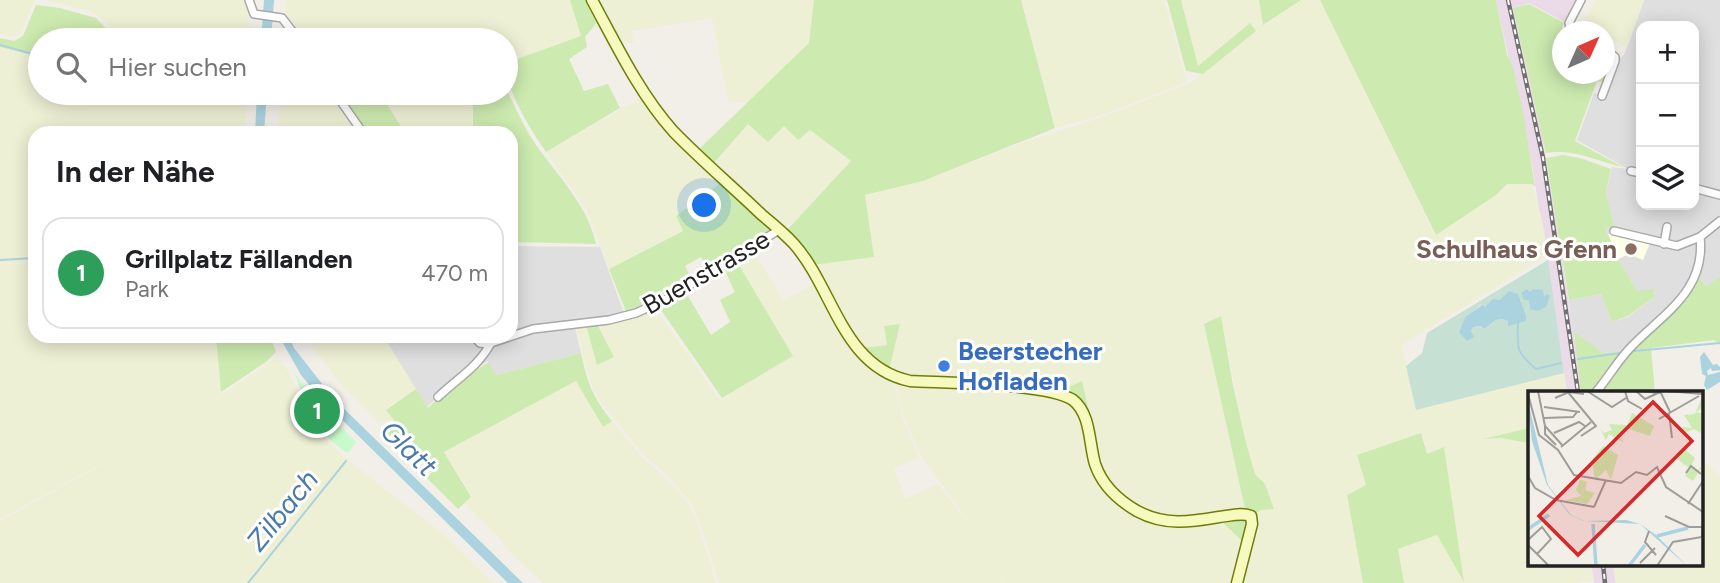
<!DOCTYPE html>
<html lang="de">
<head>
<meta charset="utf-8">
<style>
  body { margin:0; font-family:Figtree,sans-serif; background:#f2f2f2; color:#202124 }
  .controls { position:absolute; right:21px; top:21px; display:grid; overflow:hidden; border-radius:14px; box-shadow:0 4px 18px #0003 }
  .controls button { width:63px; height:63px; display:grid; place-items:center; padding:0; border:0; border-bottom:2px solid #e0e0e0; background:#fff; color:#202124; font:35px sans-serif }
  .compass { position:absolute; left:1552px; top:21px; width:63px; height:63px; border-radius:50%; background:#fff; box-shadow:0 4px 18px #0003; rotate:45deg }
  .you { position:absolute; left:705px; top:206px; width:24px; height:24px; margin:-18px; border:5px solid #fff; border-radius:50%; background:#1a73e8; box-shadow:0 0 0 10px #1a73e833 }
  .badge { display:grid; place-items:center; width:46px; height:46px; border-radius:50%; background:#111827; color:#fff; font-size:23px; font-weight:700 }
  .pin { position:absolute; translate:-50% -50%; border:4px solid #fff; box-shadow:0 2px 7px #0006 }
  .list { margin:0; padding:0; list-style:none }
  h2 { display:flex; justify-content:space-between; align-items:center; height:91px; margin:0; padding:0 28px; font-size:30px }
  h2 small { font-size:23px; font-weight:400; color:#757577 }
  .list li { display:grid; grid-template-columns:46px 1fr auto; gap:21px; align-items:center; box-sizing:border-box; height:112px; margin:0 14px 14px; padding:0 14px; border:2px solid #e0e0e0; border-radius:21px }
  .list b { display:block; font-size:26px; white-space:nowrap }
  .list p { margin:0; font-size:23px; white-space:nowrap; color:#757577 }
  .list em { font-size:23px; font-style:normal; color:#757577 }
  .icon { flex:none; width:38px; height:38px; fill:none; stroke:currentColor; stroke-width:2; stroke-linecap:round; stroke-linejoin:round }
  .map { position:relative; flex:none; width:1720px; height:583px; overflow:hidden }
  .search { position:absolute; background:#fff; box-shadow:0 4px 18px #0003; left:28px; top:28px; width:490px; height:77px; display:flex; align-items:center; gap:18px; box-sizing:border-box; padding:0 24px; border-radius:38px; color:#757577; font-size:26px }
  .panel { position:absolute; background:#fff; box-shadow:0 4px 18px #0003; left:28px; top:126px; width:490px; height:217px; border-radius:21px }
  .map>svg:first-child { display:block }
  .residential { fill:#e0dfdf; fill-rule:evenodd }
  .industrial { fill:#ebdbe8 }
  .education { fill:#ffffe5 }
  .farmland { fill:#eef0d5; fill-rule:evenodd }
  .grass { fill:#cdebb0 }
  .wetland { fill:#c6e0d4; fill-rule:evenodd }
  .park { fill:#c8facc }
  .water { fill:#aad3df }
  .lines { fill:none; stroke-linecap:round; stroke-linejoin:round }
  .stream { stroke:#aad3df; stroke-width:2 }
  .street-casing { stroke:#a9a9a9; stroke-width:10 }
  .secondary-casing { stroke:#707d05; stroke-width:13 }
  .street { stroke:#fff; stroke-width:7 }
  .secondary { stroke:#f7fabf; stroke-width:10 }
  .rail-casing { stroke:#707070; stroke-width:4.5 }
  .rail { stroke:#fff; stroke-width:2; stroke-dasharray:5; stroke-linecap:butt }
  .education-dot { fill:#8d6e63; stroke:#fff; stroke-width:2.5 }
  .shop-dot { fill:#3f7fe0; stroke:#fff; stroke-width:2.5 }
  .labels { text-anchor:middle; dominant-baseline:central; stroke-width:6; stroke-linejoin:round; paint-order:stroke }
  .education-label { font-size:26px; font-weight:bold; fill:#785e54; stroke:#fff; text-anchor:end }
  .street-label { font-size:26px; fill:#222; stroke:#fff }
  .shop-label { font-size:26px; font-weight:bold; fill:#366cbe; stroke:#fff; text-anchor:start }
  .water-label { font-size:28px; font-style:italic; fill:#4a7aab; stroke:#fff }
  .inset-river { fill:none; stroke:#aad3df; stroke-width:3.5 }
  .inset-road { fill:none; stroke:#9f9d99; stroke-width:2 }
  .view { fill:#d62828; fill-opacity:0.15; stroke:#d62828; stroke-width:3.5 }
  .inset-edge { fill:none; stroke:#222; stroke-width:3.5 }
</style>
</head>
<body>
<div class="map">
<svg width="1720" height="583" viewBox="0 0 1720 583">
  <rect width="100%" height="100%" fill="#f2efe9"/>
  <g class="residential">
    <path d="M1644,0H1720V276L1707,286L1696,275L1692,283L1627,351L1603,353L1573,333L1569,300L1601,294L1612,322L1628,317L1654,297L1655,290L1637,291L1618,259L1605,228L1614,227L1606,193L1612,167L1628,169L1577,140L1594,93L1602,95L1615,61L1624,55ZM1641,26H1694V205H1641Z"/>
    <polygon points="511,246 600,247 625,316 574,323 581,353 496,375 488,361 453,382 427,407 383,336 511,336"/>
  </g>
  <g class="industrial">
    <polygon points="1496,0 1579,0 1566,23 1529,3 1513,8 1543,139 1583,392 1567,392 1532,164"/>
    <polygon points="1591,564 1613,564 1616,583 1594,583"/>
  </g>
  <polygon class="education" points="1615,232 1650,243 1643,260 1629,254 1618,259 1608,234"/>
  <g class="farmland">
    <polygon points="0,0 35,0 20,34 11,37 0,34"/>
    <polygon points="43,0 246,0 251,40 210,40 201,38 138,39 121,37 100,17 89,11"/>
    <polygon points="286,0 570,0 582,36 506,64 506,40 303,40 285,16"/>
    <polygon points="596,0 814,0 810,43 750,103 728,101 712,18 632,31 634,42 620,44"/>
    <polygon points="1021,0 1164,0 1187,82 1102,115 1056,128"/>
    <path d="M1181,0H1259L1264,25L1301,0H1320L1435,235L1496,195L1507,184H1532L1542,220L1548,255L1402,345L1417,410L1564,373L1567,392H1529V428L1488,438L1513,439L1529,443V564H1591L1594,580L1576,583H1404L1398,549L1437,535L1463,580L1444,447L1427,454L1421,433L1366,485L1347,495L1363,583H1003L999,569L1002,583H719L705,538L692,504L668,476L643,454L599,400L591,384L576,326L586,325L598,365L614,357L597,324L655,308L718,398L722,399L793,356L739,265L756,256L784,301L815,283L860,356L873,369L888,377L895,389L902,416L919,458L894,468L905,499L938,484L976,533L920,454L903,415L894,378L909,381L910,376L889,370L899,324L884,326L887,345L863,348L813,265L874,257L865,196L923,181L1022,143L1102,117L1190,83L1255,31L1250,23L1198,66ZM1221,316L1245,439L1255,474L1265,484L1273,509L1261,510L1251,516L1246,514L1204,324Z"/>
    <polygon points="1595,0 1644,0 1627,48 1605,37 1604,32 1592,31 1582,27"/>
    <polygon points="0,47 40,57 40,93 92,93 247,105 245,133 35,133 35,261 4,264 35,263 35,336 216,336 222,394 199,410 278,357 290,374 310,422 318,431 339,453 444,535 493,583 0,583 0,521 175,424 0,519"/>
    <polygon points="281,93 331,93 358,133 278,133"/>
    <polygon points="380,93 477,93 473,102 472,133 406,133"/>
    <polygon points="644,96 723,181 676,216 683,230 609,269 586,208 546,152"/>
    <polygon points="748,124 768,142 784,126 798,140 810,130 851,161 792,224 782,228 713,164"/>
    <polygon points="305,336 383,336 416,389 386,409 394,421 379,422 341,385"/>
    <polygon points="577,381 602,427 612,421 642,457 676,488 689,505 699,528 716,583 542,583 504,546 505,544 465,503 472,497 444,452"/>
    <polygon points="1710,463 1711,468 1720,477 1720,583 1616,583 1613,564 1701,564 1701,466"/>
  </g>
  <g class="grass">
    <path d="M570,0H589L599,20L585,37L587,47L569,59L584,91L608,84L620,108L546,152C530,129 506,91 506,63L581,36Z"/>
    <polygon points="814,0 1021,0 1055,128 923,181 865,195 874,257 813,265 804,248 787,230 851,161 810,130 798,140 784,126 768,142 748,124 713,164 698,150 809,43"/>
    <polygon points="1167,0 1181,0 1198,66 1250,23 1256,31 1203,74 1186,71"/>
    <polygon points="1259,0 1301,0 1263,25"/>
    <polygon points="1320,0 1496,0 1507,54 1513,67 1523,111 1535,187 1532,184 1507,184 1496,195 1436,235"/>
    <path d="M1529,4L1564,23L1561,31L1562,32V74H1604L1605,53L1613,60L1604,83L1597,81L1575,141L1623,167C1594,161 1576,148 1546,153L1513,8Z"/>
    <polygon points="36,5 60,8 96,18 117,40 40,40 40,57 0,47 0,38 14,41 23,36"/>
    <path d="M506,89C515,106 523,126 534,142C556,174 588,205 596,244L511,242V133H473V102L477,93H506Z"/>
    <polygon points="111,93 248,93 246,105 111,96"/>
    <polygon points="339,93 380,93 405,133 366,133"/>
    <polygon points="1563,155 1580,158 1611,169 1606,192 1614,227 1605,228 1618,259 1637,291 1655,289 1654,297 1628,316 1612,322 1601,294 1569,300 1546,158"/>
    <polygon points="722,182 771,227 769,234 709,270 701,257 685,266 692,280 664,298 627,314 609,269 683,231 676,216"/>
    <polygon points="754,249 757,254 739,265 793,356 722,398 659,307 685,291 711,335 730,322 720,300 735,292 723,267"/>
    <polygon points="1697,276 1707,286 1720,276 1720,345 1714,340 1651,348 1655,392 1599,392 1633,348"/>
    <polygon points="1221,316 1232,380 1245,439 1255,474 1265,484 1274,509 1261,510 1251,516 1245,544 1218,518 1246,513 1204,324"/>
    <polygon points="597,324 614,357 597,365 586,325"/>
    <polygon points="900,324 889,370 879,364 863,348 887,345 884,326"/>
    <polygon points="1574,332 1603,353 1624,351 1594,392 1581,392"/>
    <polygon points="216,336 270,336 276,352 266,362 221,392"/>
    <path d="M581,353C587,382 593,398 612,421L603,427L576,381L444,452L471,497L458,509L427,478L438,465L405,435L392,444L386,438L384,427L396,423L386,410L416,389L428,408L454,383L489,362L496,375Z"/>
    <polygon points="1082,381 1106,485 1081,410 1056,393"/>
    <polygon points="1529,428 1529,443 1501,438 1483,439"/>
    <polygon points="1421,433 1427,454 1444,447 1464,582 1437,535 1398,549 1404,583 1363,583 1347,495 1366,485 1357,455"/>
  </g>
  <path class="wetland" d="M1548,260L1564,373L1416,410L1406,366L1422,353L1427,333ZM1520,299L1523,312L1509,321C1498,315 1492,322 1484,329L1481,326L1473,327L1471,331L1459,332L1465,317L1481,305L1485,307L1500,300Z"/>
  <path class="park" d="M294,372L315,401L356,442L348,453C317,436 306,403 294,372Z"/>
  <g class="water">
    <polygon points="264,0 274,0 271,40 261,40"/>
    <polygon points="257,93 267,93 264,133 255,133"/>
    <polygon points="1527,289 1530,292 1533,289 1543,290 1544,297 1547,294 1550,296 1546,307 1538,311 1530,309 1529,300 1524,300 1521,293"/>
    <path d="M1509,291L1518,294L1526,316V321L1508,326V321C1498,315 1491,323 1484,329L1481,326L1473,327L1471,331L1474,337L1467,341L1459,332L1465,317L1482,305L1485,307L1493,299L1500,300Z"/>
    <polygon points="279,336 289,336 294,348 334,399 523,583 508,583 322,400 301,375"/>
    <polygon points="1704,352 1713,365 1717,364 1720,367 1720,370 1712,371 1711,368 1707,371 1708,375 1720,372 1720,382 1707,390 1704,385 1706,376 1702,374 1700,357"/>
  </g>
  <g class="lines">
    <g class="stream">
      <polyline points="0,45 40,56"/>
      <polyline points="0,260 35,258"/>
      <path d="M1518,324C1517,349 1516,352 1536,369L1561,363"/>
      <polyline points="1635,351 1720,343"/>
      <polyline points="1578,359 1620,353"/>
      <polyline points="248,583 346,461"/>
    </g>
    <g class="street-casing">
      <g id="street">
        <polyline points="249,0 254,14 282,18 299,40"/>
        <polyline points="1571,32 1569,23 1581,0"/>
        <polyline points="335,93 363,133"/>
        <polyline points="1602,96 1615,61 1615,57 1604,50"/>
        <polyline points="1631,171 1641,173"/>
        <polyline points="1694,188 1720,195"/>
        <polyline points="1614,231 1677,246 1700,237"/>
        <polyline points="1664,244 1667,227"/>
        <polyline points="473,336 480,343 488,344 533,329 609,320 636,313 665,300 779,230"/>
        <path d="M1596,392C1609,377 1619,358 1634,344C1666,312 1706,289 1700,237L1720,221"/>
        <path d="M438,397C458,378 477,368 491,343"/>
      </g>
    </g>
    <g class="secondary-casing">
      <path id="secondary" d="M592,0C616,44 639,93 673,131C701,160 733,187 762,215C773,224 784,233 794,244C834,289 842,367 910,381C944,383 1048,383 1073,400C1091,414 1089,444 1095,464C1102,485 1118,500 1137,511C1165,526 1190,522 1219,517C1230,516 1241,512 1251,516L1252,524L1237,583"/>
    </g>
    <use href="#street" class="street"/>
    <use href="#secondary" class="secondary"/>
    <g class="rail-casing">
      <g id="rail">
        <polyline points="1508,0 1543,158 1578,392"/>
        <polyline points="1603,564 1605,583"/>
      </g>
    </g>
    <use href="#rail" class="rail"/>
  </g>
  <circle class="education-dot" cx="1631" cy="249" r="7"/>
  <circle class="shop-dot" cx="944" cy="366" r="7"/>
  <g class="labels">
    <g class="education-label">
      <text x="1617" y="249">Schulhaus Gfenn</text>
    </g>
    <g class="street-label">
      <text transform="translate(706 272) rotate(-30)">Buenstrasse</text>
    </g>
    <g class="shop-label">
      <text x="958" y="351">Beerstecher<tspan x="958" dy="30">Hofladen</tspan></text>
    </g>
    <g class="water-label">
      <text transform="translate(409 448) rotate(44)">Glatt</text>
      <text transform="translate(282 510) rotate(-51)">Zilbach</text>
    </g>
  </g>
  <g transform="translate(1528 391)">
    <rect width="175" height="175" fill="#f2efe9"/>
    <path d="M175,4V17L168,21L175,23V37L172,42L166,38L156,42L154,36L164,37L156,24L167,23ZM104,22L126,35L122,45L98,37L90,46L95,49L96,44L95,51L81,43L78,49L72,37L76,42L84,39L81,33L99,34ZM75,55L90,64L83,89L78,79L67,89L64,69ZM156,58L167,67L163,75L169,80L175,74L165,90L157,85L161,77L149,68ZM45,86L59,91L57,99L67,102L59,113L38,109L53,105L48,99L52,89Z" fill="#cdebb0"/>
    <path d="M0,11L20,94L43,124L57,130L98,129L112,133L128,144L159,175L112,133L56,130L42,124L19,94L4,50Z" fill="#aad3df"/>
    <path class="inset-river" d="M65,133L68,175M0,138L21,124M129,145L160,137M101,175L117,154"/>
    <path class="inset-road" d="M10,0L17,35L35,55M39,0L68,35L53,45M59,0L84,16L98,7M97,0L100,10L114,18M108,0L117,8L130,2M110,0L132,2M132,0L142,21M139,0L174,3M0,3L11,44L30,59L46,84L93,92L108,81L119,84L129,76L138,96L175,121M27,7L41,1L56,3M16,16L52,21M141,23L144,47M16,27L45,26L49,21M131,28L171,5M17,35V43L28,54M26,42L51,31L57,35M33,56L63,31M158,82L163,75L173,83M0,85L7,97L28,109L66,116M160,113L175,90M66,116L78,89M137,125L161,136H174M121,140L117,151L128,164M0,149L14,136L23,148L9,163M0,154L21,175M112,172L127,157M129,175L145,151L174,146L175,130"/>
    <path class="view" d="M125,11L164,50L50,164L11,125Z"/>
    <rect width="175" height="175" class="inset-edge"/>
  </g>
</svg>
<div class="controls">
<button>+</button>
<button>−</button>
<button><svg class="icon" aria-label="layers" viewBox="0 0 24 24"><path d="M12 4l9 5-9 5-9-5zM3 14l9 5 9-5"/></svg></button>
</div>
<svg class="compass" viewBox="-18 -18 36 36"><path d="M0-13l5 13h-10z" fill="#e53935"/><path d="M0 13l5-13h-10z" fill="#757577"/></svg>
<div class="you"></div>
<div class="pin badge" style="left:317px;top:411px;background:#2e9e5b">1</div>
<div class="search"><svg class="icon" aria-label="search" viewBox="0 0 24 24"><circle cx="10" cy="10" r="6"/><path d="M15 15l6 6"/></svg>Hier suchen</div>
<section class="panel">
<h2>In der Nähe<small></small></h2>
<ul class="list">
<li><span class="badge" style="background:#2e9e5b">1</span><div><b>Grillplatz Fällanden</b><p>Park</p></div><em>470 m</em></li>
</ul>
</section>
</div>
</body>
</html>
